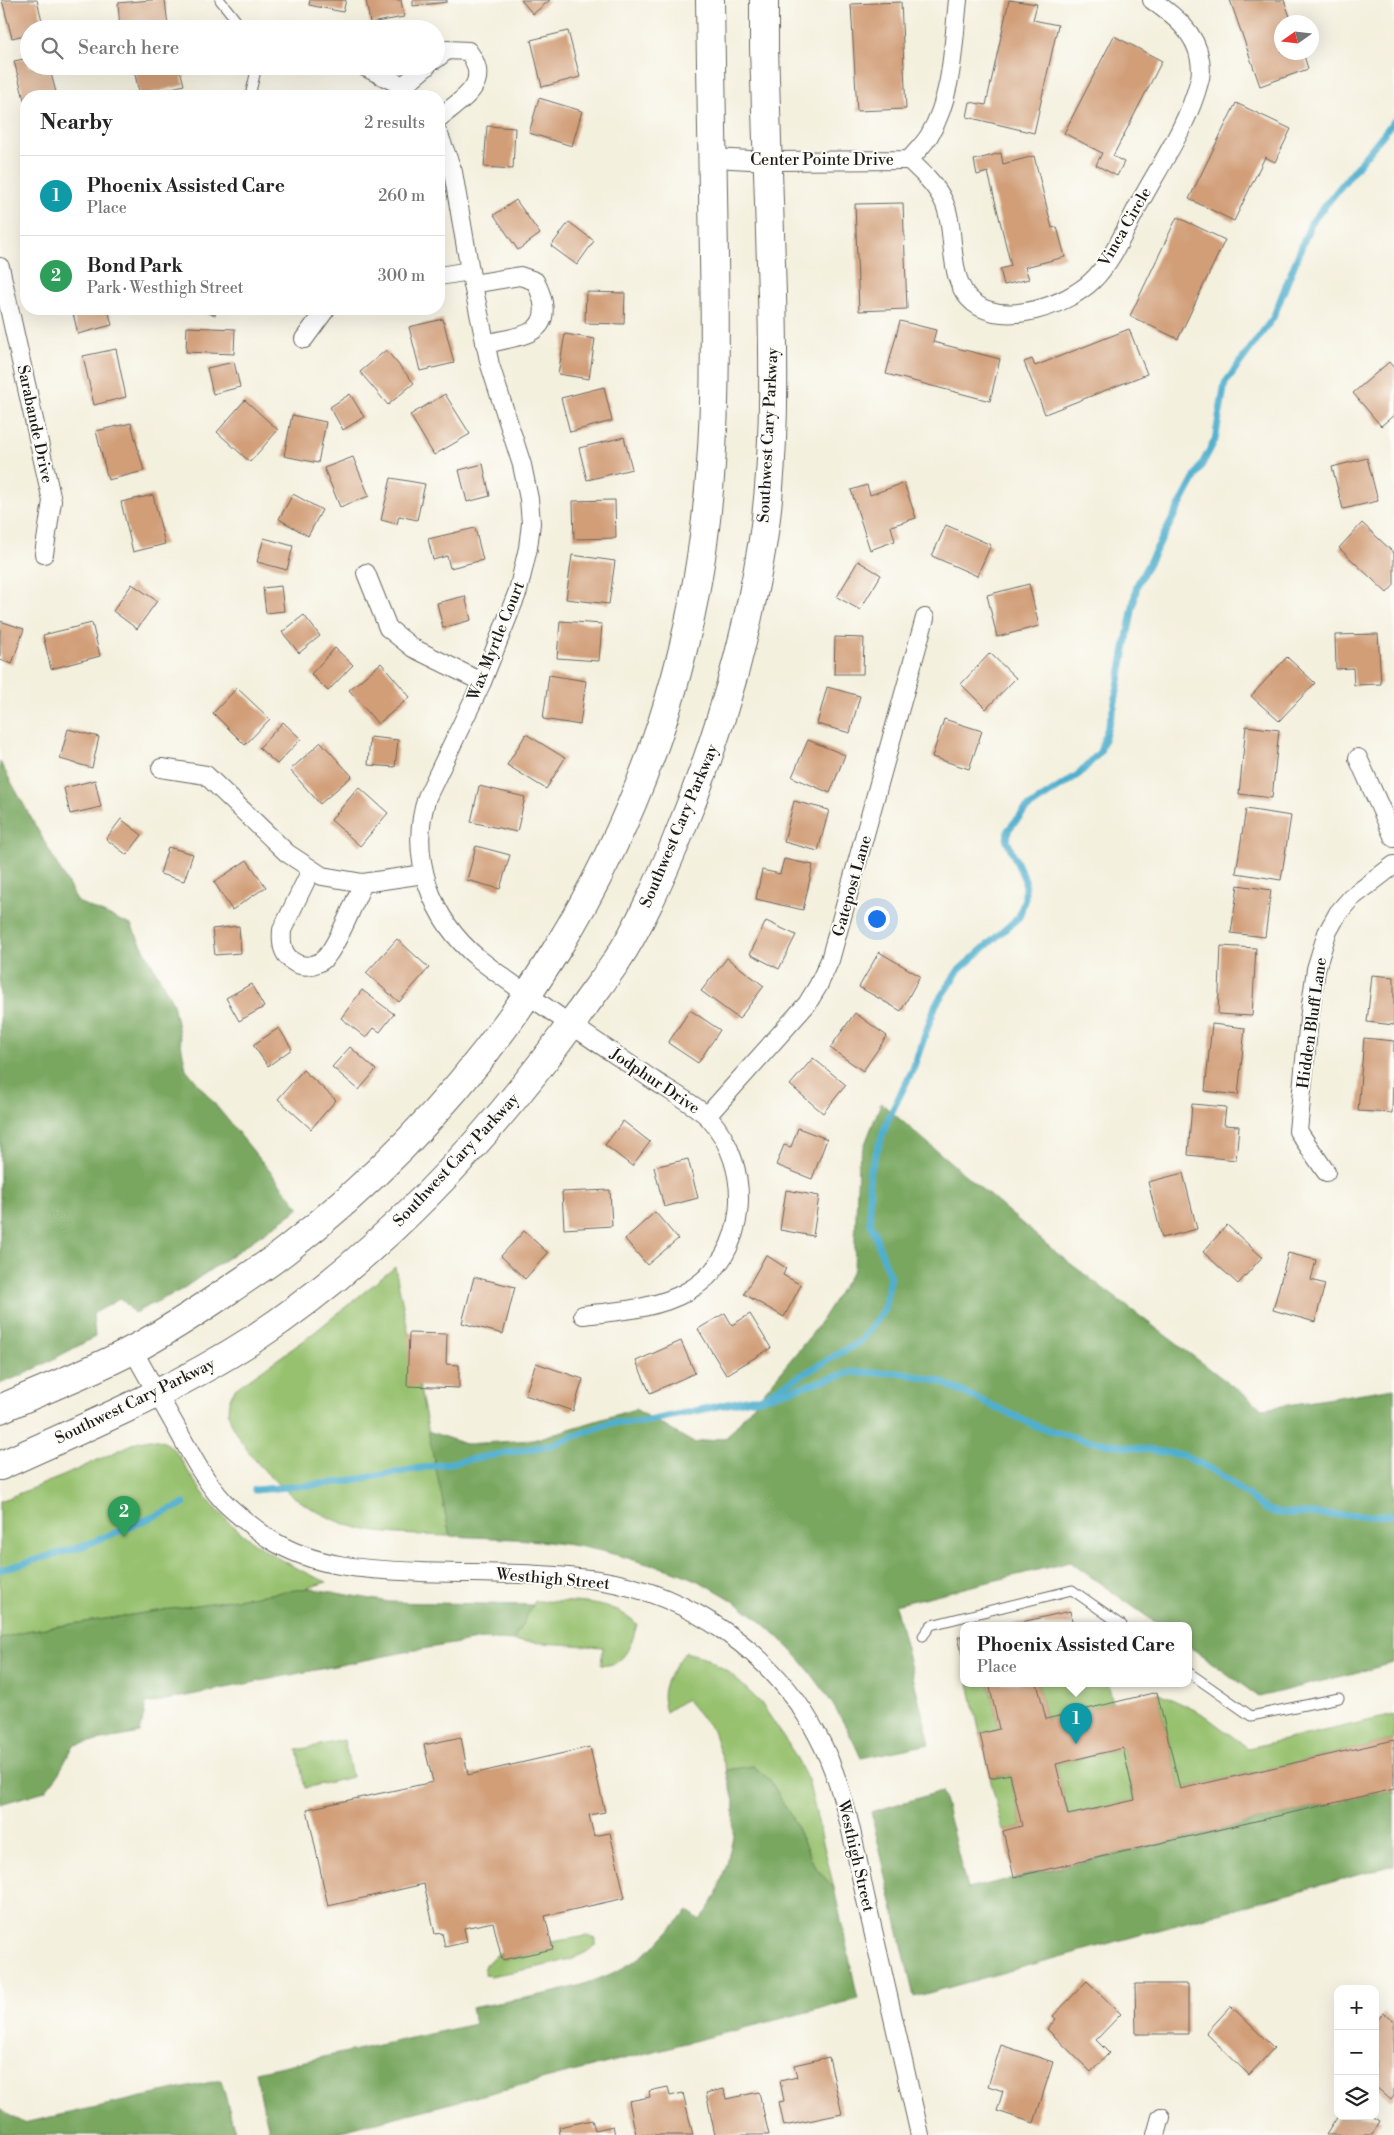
<!DOCTYPE html>
<html lang="en">
<head>
<meta charset="utf-8">
<style>
  body { margin:0; font-family:"Libre Bodoni",serif; background:#f2f2f2; color:#222 }
  .controls { position:absolute; right:15px; bottom:15px; display:grid; overflow:hidden; border-radius:10px; box-shadow:0 5px 20px #0002 }
  .controls button { width:45px; height:45px; display:grid; place-items:center; padding:0; border:0; border-bottom:1px solid #e0e0e0; background:#fff; color:#222; font:25px sans-serif }
  .compass { position:absolute; left:1274px; top:15px; width:45px; height:45px; border-radius:50%; background:#fff; box-shadow:0 5px 20px #0002; rotate:256deg }
  .you { position:absolute; left:876px; top:918px; width:18px; height:18px; margin:-12px; border:4px solid #fff; border-radius:50%; background:#1a73e8; box-shadow:0 0 0 8px #1a73e833 }
  .badge { display:grid; place-items:center; width:32px; height:32px; border-radius:50%; background:#0f766e; color:#fff; font-size:16px; font-weight:700 }
  .pin { position:absolute; translate:-50% -41px; filter:drop-shadow(0 1px 2px #0008) }
  .pin::after { content:''; position:absolute; top:26px; width:18px; height:15px; background:inherit; clip-path:polygon(0 0,100% 0,50% 100%) }
  .popup { position:absolute; left:960px; top:1622px; width:232px; height:65px; box-sizing:border-box; display:grid; place-content:center; border-radius:10px; background:#fff; filter:drop-shadow(0 1px 4px #0005); font-size:16px; white-space:nowrap; color:#767676 }
  .popup b { font-size:19px; color:#222 }
  .popup::after { content:''; position:absolute; left:50%; top:100%; margin-left:-10px; border:10px solid transparent; border-top-color:#fff }
  .list { margin:0; padding:0; list-style:none }
  h2 { display:flex; justify-content:space-between; align-items:center; height:65px; margin:0; padding:0 20px; font-size:21px }
  h2 small { font-size:16px; font-weight:400; color:#767676 }
  .list li { display:grid; grid-template-columns:32px 1fr auto; gap:15px; align-items:center; box-sizing:border-box; height:80px; padding:0 20px; border-top:1px solid #e0e0e0 }
  .list b { display:block; font-size:19px; white-space:nowrap }
  .list p { margin:0; font-size:16px; white-space:nowrap; color:#767676 }
  .list em { font-size:16px; font-style:normal; color:#767676 }
  .icon { flex:none; width:28px; height:28px; fill:none; stroke:currentColor; stroke-width:2; stroke-linecap:round; stroke-linejoin:round }
  .map { position:relative; flex:none; width:1394px; height:2135px; overflow:hidden }
  .search { position:absolute; background:#fff; box-shadow:0 5px 20px #0002; left:20px; top:20px; width:425px; height:55px; display:flex; align-items:center; gap:12px; box-sizing:border-box; padding:0 18px; border-radius:28px; color:#767676; font-size:19px }
  .panel { position:absolute; background:#fff; box-shadow:0 5px 20px #0002; left:20px; top:90px; width:425px; height:225px; border-radius:20px }
  .map>svg:first-child { display:block }
  .green { fill:#97c16e; stroke:#5a6e45 }
  .forest { fill:#79a761; stroke:#4a623e }
  .lines { fill:none; stroke-linecap:round; stroke-linejoin:round }
  .stream { stroke:#4fafce; stroke-width:7 }
  .building { fill:#d19e78; fill-rule:evenodd }
  .service-casing { stroke:#686660; stroke-width:11 }
  .minor-casing { stroke:#686660; stroke-width:20 }
  .primary-casing { stroke:#686660; stroke-width:30 }
  .service { stroke:#fff; stroke-width:9 }
  .minor { stroke:#fff; stroke-width:18 }
  .primary { stroke:#fff; stroke-width:28 }
  .labels { text-anchor:middle; dominant-baseline:central; stroke-width:4; stroke-linejoin:round; paint-order:stroke }
  .street-label { font-size:16px; fill:#1c1c1c; stroke:#fdfcf7 }
</style>
</head>
<body>
<div class="map">
<svg width="1394" height="2135" viewBox="0 0 1394 2135">
  <rect width="100%" height="100%" fill="#fdfcf7"/>
  <filter id="ink" filterUnits="userSpaceOnUse"><feTurbulence type="fractalNoise" baseFrequency=".02" numOctaves="2"/><feDisplacementMap in="SourceGraphic" scale="10" xChannelSelector="R" yChannelSelector="G"/><feConvolveMatrix kernelMatrix="1 2 1 2 8 2 1 2 1" color-interpolation-filters="sRGB"/></filter>
  <filter id="wash" filterUnits="userSpaceOnUse"><feTurbulence type="fractalNoise" baseFrequency=".0096" numOctaves="4" result="noise"/><feDisplacementMap in="SourceGraphic" scale="20" xChannelSelector="R" yChannelSelector="G"/><feGaussianBlur stdDeviation="1.12" result="paint"/><feColorMatrix in="noise" values="0 0 0 0 0 0 0 0 0 0 0 0 0 0 0 0 0 1.4 0 .05"/><feComposite in="paint" operator="in"/></filter>
  <g filter="url(#wash)">
    <rect width="100%" height="100%" fill="#f4f0de"/>
    <g class="green">
      <path d="M395,1267L450,1536C425,1535 401,1535 377,1532C321,1523 272,1488 241,1441C230,1423 222,1408 235,1389L306,1339Z"/>
      <path d="M150,1439C171,1440 176,1452 186,1468C192,1478 199,1488 206,1497C237,1536 280,1563 327,1582L300,1590L26,1631L0,1639V1501L63,1476L139,1441Z"/>
      <path d="M535,1601C568,1602 612,1599 637,1624C632,1643 625,1668 601,1665L603,1647L513,1641Z"/>
      <path d="M685,1652L704,1657L729,1672L761,1703L789,1745L808,1780L834,1888L815,1867L792,1818L738,1769L726,1770L713,1731L686,1699L666,1712C657,1686 671,1673 685,1652Z"/>
      <polygon points="969,1683 989,1683 999,1729 980,1734"/>
      <polygon points="1037,1683 1108,1683 1113,1703 1046,1719"/>
      <polygon points="1157,1692 1201,1713 1248,1748 1394,1715 1394,1740 1180,1789"/>
      <polygon points="344,1740 352,1777 305,1788 297,1750"/>
      <polygon points="1123,1748 1135,1800 1068,1815 1056,1764"/>
      <polygon points="1010,1774 1022,1826 1003,1831 990,1778"/>
      <path d="M587,1936L596,1939V1945C580,1963 514,1971 490,1976L484,1975C484,1964 491,1958 500,1953L502,1960L553,1949L551,1942Z"/>
    </g>
    <g class="forest">
      <polygon points="0,762 78,902 131,925 173,1003 186,1069 300,1208 181,1290 134,1313 121,1298 93,1314 95,1337 29,1372 0,1384"/>
      <path d="M881,1103L1059,1255L1263,1409L1394,1388V1663L1259,1697L1189,1646L1188,1625H1159L1070,1562L895,1605L930,1744L861,1758C826,1678 766,1608 684,1575C670,1569 655,1566 640,1562C613,1553 584,1546 555,1543C521,1538 485,1538 450,1536L428,1431L465,1444L533,1440L635,1409L694,1443L727,1437L815,1330L854,1269L858,1162Z"/>
      <polygon points="308,1588 389,1602 533,1605 513,1641 483,1639 410,1651 146,1704 140,1733 74,1745 57,1776 45,1791 0,1804 0,1639 26,1631"/>
      <path d="M753,1766L770,1780L792,1818L815,1867L834,1888L858,1999L326,2135H270L255,2072L475,2024L471,2008C531,1996 601,1990 650,1950C663,1938 675,1924 688,1911L700,1920L715,1898L727,1864L733,1836L734,1801L726,1770Z"/>
      <polygon points="1394,1789 1394,1865 914,1997 871,1812 942,1791 967,1889"/>
      <polygon points="221,2080 236,2135 0,2135 0,2109 23,2123"/>
    </g>
    <g class="lines">
      <g class="stream">
        <polyline points="760,1399 861,1341 884,1310 890,1277 870,1221 869,1173 888,1119 913,1069 936,1004 958,971 1019,917 1025,898 1025,880 1007,841 1008,830 1026,809 1079,774 1100,752 1114,707 1137,585 1215,440 1225,383 1273,318 1311,223 1394,121"/>
        <polyline points="255,1490 343,1482 551,1445 610,1423 644,1422 751,1399 760,1399 852,1372 904,1373 941,1382 1041,1428 1084,1440 1182,1455 1215,1471 1267,1510 1278,1513 1374,1516 1394,1515"/>
        <polyline points="0,1570 81,1547 184,1504"/>
      </g>
    </g>
    <g id="blocks">
      <g class="building">
        <polygon points="2,0 37,0 44,29 29,29 29,34 12,38"/>
        <polygon points="151,0 165,0 168,26 120,29 118,3"/>
        <polygon points="310,0 346,0 343,12 309,5"/>
        <polygon points="366,0 401,0 404,17 370,23"/>
        <polygon points="413,0 447,0 447,2 413,6"/>
        <polygon points="521,0 550,0 533,14"/>
        <polygon points="1009,0 1037,4 1033,20 1058,25 1034,133 967,117 970,102 986,105"/>
        <polygon points="1230,0 1284,0 1292,22 1282,22 1282,52 1303,52 1308,69 1260,86"/>
        <polygon points="901,2 906,109 857,111 851,4"/>
        <polygon points="568,31 580,77 542,87 531,40"/>
        <polygon points="1114,36 1162,61 1113,156 1124,162 1117,176 1096,165 1102,153 1064,133"/>
        <polygon points="29,58 29,66 49,66 57,96 26,96 26,107 14,61"/>
        <polygon points="133,66 179,66 184,85 140,96"/>
        <polygon points="539,98 582,111 572,146 529,133"/>
        <polygon points="1236,103 1291,129 1275,162 1265,157 1234,221 1189,199"/>
        <polygon points="487,126 515,128 513,169 484,167"/>
        <polygon points="1001,153 1003,164 1034,156 1052,228 1057,227 1065,257 1025,267 1029,279 1004,285 1000,269 1011,266 988,172 977,175 974,160"/>
        <polygon points="516,200 540,234 518,250 494,215"/>
        <polygon points="903,203 907,309 859,311 855,204"/>
        <polygon points="1177,217 1225,240 1178,339 1130,316"/>
        <polygon points="569,222 594,241 577,265 551,246"/>
        <polygon points="586,292 625,293 624,324 585,323"/>
        <polygon points="72,309 108,309 112,325 78,334"/>
        <polygon points="192,309 217,309 215,315"/>
        <polygon points="443,319 454,363 420,371 409,327"/>
        <polygon points="900,321 936,330 933,342 1000,359 990,401 886,374"/>
        <polygon points="187,327 235,329 234,354 186,352"/>
        <polygon points="1129,329 1147,374 1045,414 1024,362 1032,359 1035,366"/>
        <polygon points="565,334 595,339 589,379 558,374"/>
        <polygon points="116,349 126,397 94,405 83,356"/>
        <polygon points="386,350 414,383 388,405 360,372"/>
        <polygon points="234,362 240,387 213,394 207,368"/>
        <polygon points="1389,362 1394,368 1394,415 1381,426 1353,393"/>
        <polygon points="604,387 612,421 570,432 561,398"/>
        <polygon points="350,394 364,417 343,430 330,407"/>
        <polygon points="445,394 470,434 434,455 410,415"/>
        <polygon points="245,400 278,430 250,462 217,432"/>
        <polygon points="292,415 326,422 318,463 284,456"/>
        <polygon points="131,423 144,471 108,480 96,431"/>
        <polygon points="624,437 632,469 587,480 579,448"/>
        <polygon points="353,457 369,496 340,507 324,468"/>
        <polygon points="1367,458 1378,501 1343,509 1332,467"/>
        <polygon points="483,464 490,496 467,502 459,470"/>
        <polygon points="391,478 425,484 417,520 399,516 397,524 381,520"/>
        <polygon points="904,483 916,518 891,526 895,541 870,550 851,490 867,485 870,495"/>
        <polygon points="293,494 322,510 308,536 279,519"/>
        <polygon points="153,495 165,544 133,552 121,502"/>
        <polygon points="615,500 616,538 574,539 573,501"/>
        <polygon points="1362,523 1394,553 1394,585 1387,593 1339,548"/>
        <polygon points="946,525 991,545 977,576 932,556"/>
        <polygon points="475,528 483,560 450,568 447,556 433,560 428,539"/>
        <polygon points="264,538 293,546 287,570 257,562"/>
        <polygon points="572,555 615,561 609,604 566,599"/>
        <polygon points="858,561 881,575 860,610 837,597"/>
        <polygon points="132,584 157,601 137,629 113,611"/>
        <polygon points="1029,584 1039,626 997,637 987,595"/>
        <polygon points="281,586 284,611 266,613 263,588"/>
        <polygon points="465,596 471,620 443,628 437,603"/>
        <polygon points="304,615 320,636 299,653 282,632"/>
        <polygon points="0,621 24,629 12,664 0,660"/>
        <polygon points="560,621 602,624 599,661 557,658"/>
        <polygon points="92,623 100,656 51,669 43,635"/>
        <polygon points="1378,634 1381,684 1354,685 1353,668 1336,669 1335,635"/>
        <polygon points="835,637 864,638 863,674 834,674"/>
        <polygon points="335,648 353,665 328,691 311,674"/>
        <polygon points="990,653 1016,678 986,709 961,684"/>
        <polygon points="1287,657 1315,683 1279,721 1251,696"/>
        <polygon points="381,663 410,697 378,724 349,690"/>
        <polygon points="549,675 586,681 580,725 543,719"/>
        <polygon points="827,687 860,696 850,733 817,724"/>
        <polygon points="237,688 270,719 245,745 213,713"/>
        <polygon points="944,719 982,731 969,769 932,757"/>
        <polygon points="283,722 301,739 277,764 259,748"/>
        <polygon points="1246,726 1279,730 1272,798 1239,794"/>
        <polygon points="68,729 99,737 92,768 60,759"/>
        <polygon points="526,734 565,758 546,789 507,765"/>
        <polygon points="370,737 398,740 395,767 368,765"/>
        <polygon points="808,740 845,755 830,793 792,777"/>
        <polygon points="321,742 352,776 320,804 290,770"/>
        <polygon points="95,780 101,807 70,814 64,788"/>
        <polygon points="479,786 525,797 517,832 471,822"/>
        <polygon points="359,787 388,813 360,846 331,820"/>
        <polygon points="794,801 829,810 818,851 784,842"/>
        <polygon points="1246,809 1291,816 1281,880 1236,873"/>
        <polygon points="121,819 142,835 127,855 106,839"/>
        <polygon points="476,846 510,855 500,889 467,880"/>
        <polygon points="168,847 193,854 184,881 160,874"/>
        <polygon points="784,859 813,865 803,910 756,899 762,870 780,874"/>
        <polygon points="247,860 266,887 232,910 214,882"/>
        <polygon points="1238,885 1271,890 1265,937 1231,933"/>
        <polygon points="766,921 796,935 779,969 750,954"/>
        <polygon points="239,926 241,953 215,955 212,929"/>
        <polygon points="397,939 429,968 399,1002 366,973"/>
        <polygon points="1221,946 1256,948 1252,1016 1218,1014"/>
        <polygon points="879,952 920,976 901,1011 859,987"/>
        <polygon points="727,958 764,986 739,1019 701,991"/>
        <polygon points="1372,975 1394,977 1394,1025 1367,1022"/>
        <polygon points="251,984 264,1007 239,1021 226,998"/>
        <polygon points="362,990 394,1014 380,1032 374,1028 366,1038 341,1018"/>
        <polygon points="690,1010 720,1030 698,1063 668,1043"/>
        <polygon points="855,1013 887,1036 863,1071 830,1048"/>
        <polygon points="1212,1024 1245,1028 1238,1095 1205,1091"/>
        <polygon points="279,1028 292,1049 268,1066 253,1045"/>
        <polygon points="1364,1038 1394,1041 1392,1113 1358,1111"/>
        <polygon points="350,1047 376,1070 359,1090 332,1067"/>
        <polygon points="813,1058 846,1085 823,1113 790,1085"/>
        <polygon points="303,1070 336,1100 311,1129 278,1099"/>
        <polygon points="1192,1104 1226,1107 1224,1125 1239,1126 1236,1160 1188,1155"/>
        <polygon points="623,1121 650,1142 632,1166 605,1145"/>
        <polygon points="798,1128 827,1139 812,1179 776,1165 784,1145 791,1147"/>
        <polygon points="688,1159 698,1198 664,1207 654,1167"/>
        <polygon points="1183,1173 1197,1229 1162,1238 1148,1182"/>
        <polygon points="610,1190 612,1226 564,1229 562,1192"/>
        <polygon points="786,1190 819,1196 813,1236 780,1230"/>
        <polygon points="655,1212 678,1239 647,1265 625,1239"/>
        <polygon points="1227,1225 1262,1257 1238,1284 1203,1252"/>
        <polygon points="524,1231 548,1253 525,1279 501,1256"/>
        <polygon points="1288,1253 1316,1260 1311,1280 1325,1284 1315,1322 1273,1310"/>
        <polygon points="766,1255 786,1268 783,1275 801,1285 784,1317 744,1294"/>
        <polygon points="474,1277 515,1287 503,1334 462,1323"/>
        <polygon points="725,1313 732,1325 750,1314 771,1348 726,1375 698,1329"/>
        <polygon points="409,1333 447,1334 446,1364 459,1365 459,1388 407,1386"/>
        <polygon points="681,1341 695,1373 650,1393 636,1361"/>
        <polygon points="536,1363 583,1379 573,1411 525,1395"/>
        <polygon points="1070,1611 1073,1625 1013,1625 1013,1624"/>
        <polygon points="964,1636 964,1657 963,1657 958,1637"/>
        <path d="M989,1683H1037L1046,1719L1157,1692L1180,1789L1394,1740V1789L1014,1877L1003,1831L1022,1826L1010,1774L990,1778L980,1734L999,1729ZM1123,1748L1135,1800L1068,1815L1056,1764Z"/>
        <polygon points="461,1737 468,1775 590,1747 605,1812 589,1815 594,1836 610,1833 625,1898 545,1916 553,1949 502,1960 493,1922 464,1928 467,1942 445,1947 442,1933 435,1934 424,1884 328,1906 307,1809 433,1782 424,1745"/>
        <polygon points="1087,1981 1121,2014 1096,2040 1109,2053 1091,2072 1047,2029 1056,2019 1053,2016"/>
        <polygon points="1135,1984 1188,1984 1188,2034 1136,2034"/>
        <polygon points="1231,2006 1274,2048 1249,2075 1206,2033"/>
        <polygon points="1384,2013 1394,2021 1394,2096 1391,2100 1375,2086 1375,2023"/>
        <polygon points="1001,2045 1053,2062 1034,2123 997,2111 1003,2091 988,2086"/>
        <polygon points="829,2057 842,2114 784,2126 779,2102 784,2101 780,2081 797,2077 794,2065"/>
        <polygon points="668,2087 670,2096 683,2093 693,2135 636,2135 629,2101 650,2097 649,2091"/>
        <polygon points="724,2089 726,2099 759,2092 769,2135 715,2135 706,2093"/>
        <polygon points="1338,2116 1372,2116 1380,2121 1372,2135 1326,2135"/>
        <polygon points="592,2120 595,2130 613,2126 615,2135 560,2135 559,2127"/>
      </g>
    </g>
  </g>
  <g filter="url(#ink)">
    <use href="#blocks" fill-opacity="0" stroke="#686660" stroke-width="1"/>
    <g class="lines">
      <g class="service-casing">
        <g id="service">
          <polyline points="220,0 243,29"/>
          <polyline points="250,96 257,66"/>
          <polyline points="923,1636 931,1625 1072,1590 1122,1625"/>
          <polyline points="1188,1672 1251,1716 1339,1698"/>
        </g>
      </g>
      <g class="minor-casing">
        <g id="minor">
          <path d="M436,59L447,50L468,51C493,84 463,98 439,118"/>
          <polyline points="363,66 403,86 411,96"/>
          <polyline points="403,86 427,66"/>
          <path d="M439,135L453,172L470,271L490,365L522,465L529,499L531,523L528,548L518,591L482,682L427,797C408,856 431,920 479,959C499,975 520,989 541,1004C578,1030 616,1055 653,1080C667,1089 697,1106 708,1117C754,1166 750,1256 688,1291C657,1309 618,1311 583,1315"/>
          <path d="M713,158L769,161L909,160C916,152 924,144 929,136C953,96 953,45 958,0"/>
          <path d="M909,160C922,172 935,184 943,200C958,230 945,281 974,303C1005,327 1067,305 1092,281C1112,262 1126,228 1139,204C1160,165 1188,125 1199,82C1201,76 1201,66 1200,60C1196,32 1173,15 1152,0"/>
          <polyline points="0,267 52,501 44,554"/>
          <polyline points="439,276 470,271"/>
          <path d="M473,284L520,276L535,281C543,296 551,320 532,331C524,337 496,341 485,344"/>
          <polyline points="304,339 326,309"/>
          <polyline points="366,573 388,628 413,648 482,682"/>
          <polyline points="1358,758 1394,838"/>
          <polyline points="161,768 206,775 287,853 322,876 363,883 424,874"/>
          <path d="M311,870L282,930C281,943 282,953 292,961C304,970 322,965 329,953C342,934 353,905 363,883"/>
          <polyline points="707,1116 807,1004 818,986 830,960 925,618"/>
          <polyline points="1326,1172 1298,1131 1309,1019 1316,969 1327,933 1338,913 1351,898 1394,865"/>
          <path d="M133,1350C147,1376 162,1402 176,1427C190,1453 204,1480 224,1502C237,1515 253,1527 268,1538C314,1568 368,1570 421,1572C480,1574 540,1572 598,1580C690,1594 775,1654 818,1736C845,1787 854,1845 866,1900C884,1978 902,2057 920,2135"/>
          <polyline points="1156,2135 1161,2117"/>
        </g>
      </g>
      <g class="primary-casing">
        <g id="primary">
          <path d="M0,1409C44,1389 91,1372 134,1349C166,1332 198,1311 229,1290C248,1277 267,1265 285,1251C500,1085 653,844 698,576C716,471 716,365 714,258C713,172 712,86 710,0"/>
          <path d="M0,1466C85,1427 173,1391 252,1340C379,1256 486,1142 575,1019C588,1000 603,981 616,962C640,925 658,884 675,844C716,746 746,645 763,540C775,459 774,375 772,294C770,212 767,130 764,48V0"/>
        </g>
      </g>
      <use href="#service" class="service"/>
      <use href="#minor" class="minor"/>
      <use href="#primary" class="primary"/>
    </g>
  </g>
  <g class="labels">
    <g class="street-label">
      <text x="822" y="160">Center Pointe Drive</text>
      <text transform="translate(1125 227) rotate(-60)">Vinca Circle</text>
      <text transform="translate(35 424) rotate(78)">Sarabande Drive</text>
      <text transform="translate(768 435) rotate(-87)">Southwest Cary Parkway</text>
      <text transform="translate(496 641) rotate(-68)">Wax Myrtle Court</text>
      <text transform="translate(679 826) rotate(-67)">Southwest Cary Parkway</text>
      <text transform="translate(852 886) rotate(-74)">Gatepost Lane</text>
      <text transform="translate(1312 1023) rotate(-82)">Hidden Bluff Lane</text>
      <text transform="translate(655 1081) rotate(34)">Jodphur Drive</text>
      <text transform="translate(456 1160) rotate(-47)">Southwest Cary Parkway</text>
      <text transform="translate(135 1401) rotate(-26)">Southwest Cary Parkway</text>
      <text transform="translate(553 1579) rotate(5)">Westhigh Street</text>
      <text transform="translate(856 1856) rotate(77)">Westhigh Street</text>
    </g>
  </g>
</svg>
<div class="controls">
<button>+</button>
<button>−</button>
<button><svg class="icon" aria-label="layers" viewBox="0 0 24 24"><path d="M12 4l9 5-9 5-9-5zM3 14l9 5 9-5"/></svg></button>
</div>
<svg class="compass" viewBox="-18 -18 36 36"><path d="M0-13l5 13h-10z" fill="#e53935"/><path d="M0 13l5-13h-10z" fill="#767676"/></svg>
<div class="you"></div>
<div class="pin badge" style="left:1076px;top:1744px;background:#0f9aa8">1</div>
<div class="popup"><b>Phoenix Assisted Care</b>Place</div>
<div class="pin badge" style="left:124px;top:1537px;background:#2e9e5b">2</div>
<div class="search"><svg class="icon" aria-label="search" viewBox="0 0 24 24"><circle cx="10" cy="10" r="6"/><path d="M15 15l6 6"/></svg>Search here</div>
<section class="panel">
<h2>Nearby<small>2 results</small></h2>
<ul class="list">
<li><span class="badge" style="background:#0f9aa8">1</span><div><b>Phoenix Assisted Care</b><p>Place</p></div><em>260 m</em></li>
<li><span class="badge" style="background:#2e9e5b">2</span><div><b>Bond Park</b><p>Park · Westhigh Street</p></div><em>300 m</em></li>
</ul>
</section>
</div>
</body>
</html>
